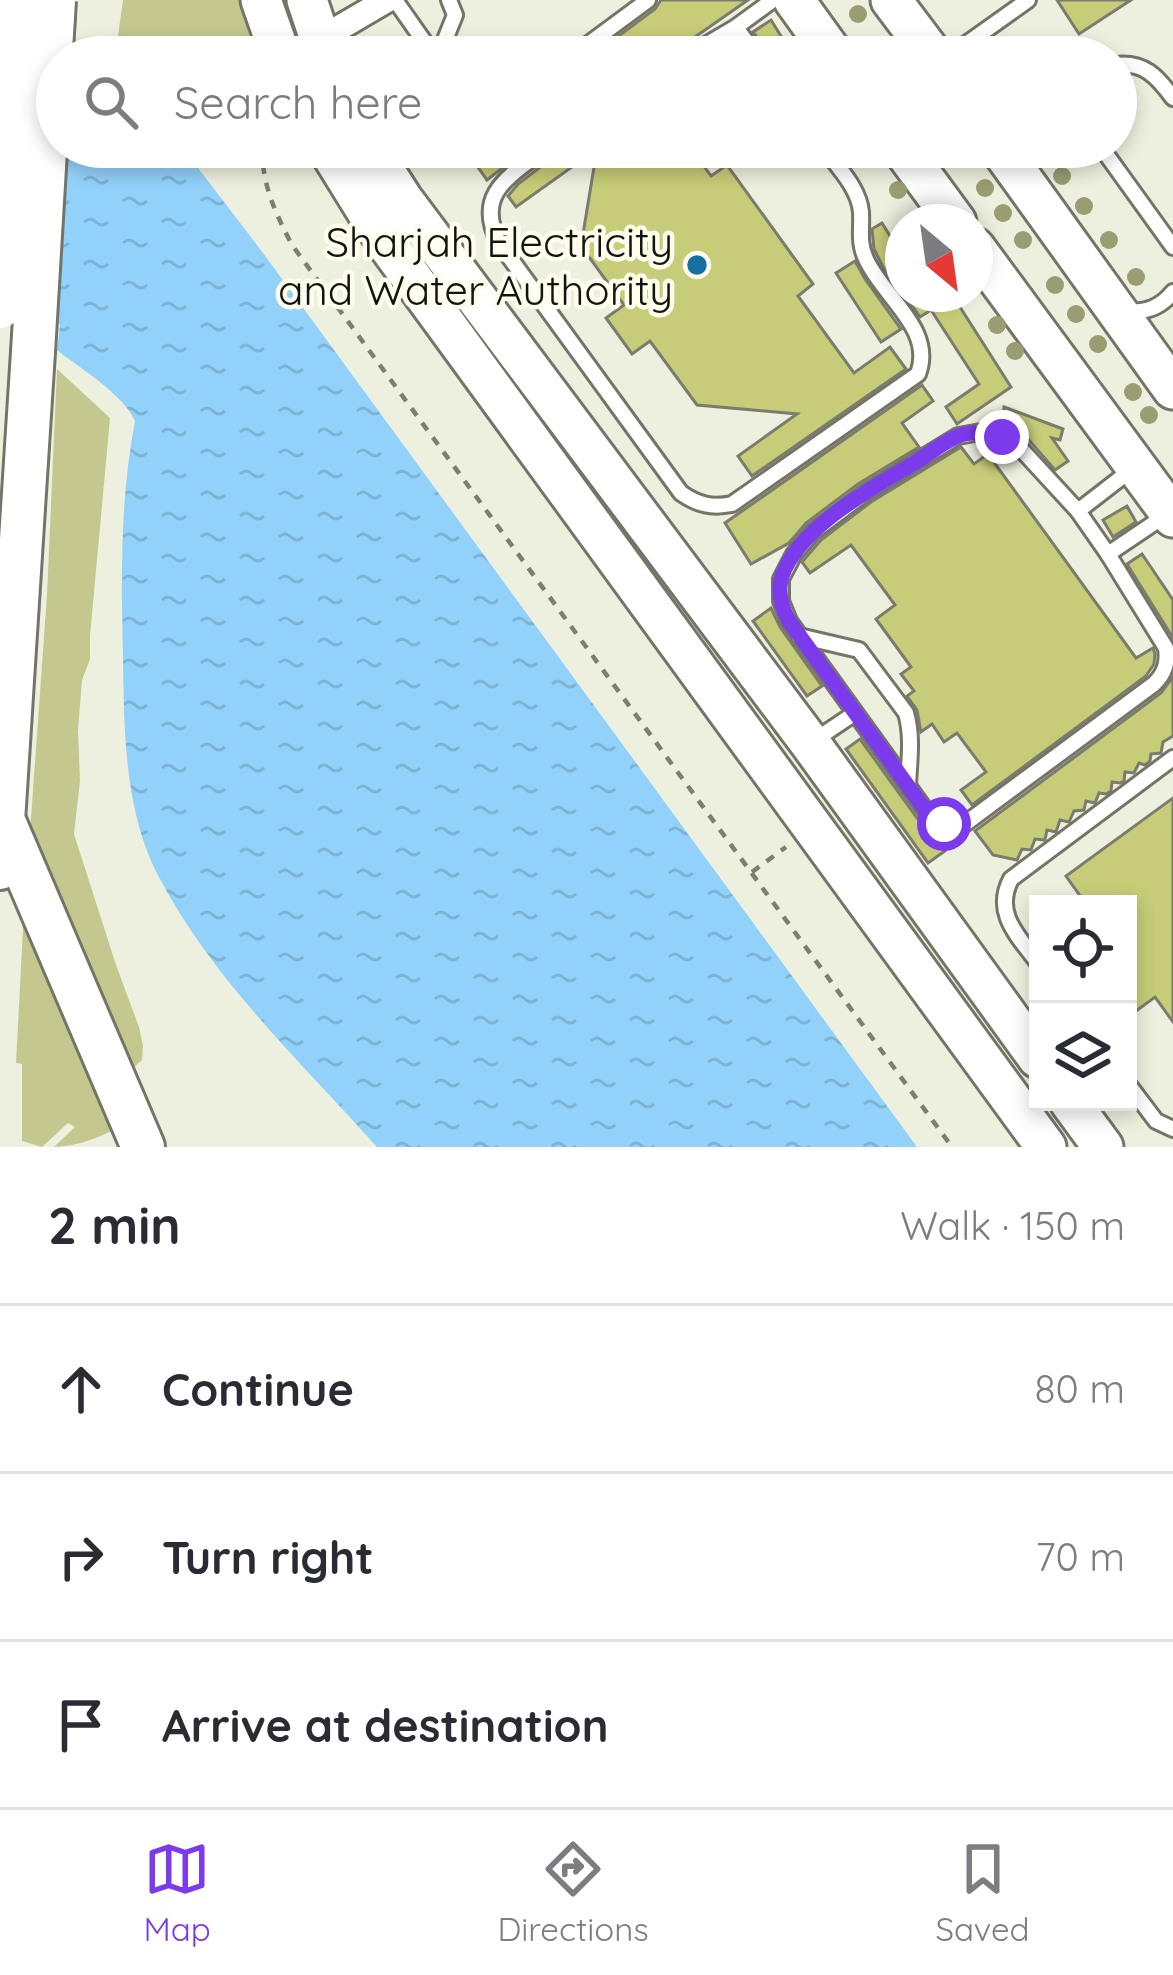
<!DOCTYPE html>
<html lang="en">
<head>
<meta charset="utf-8">
<style>
  body { margin:0; font-family:Quicksand,sans-serif; background:#f2f2f3; color:#2b2b33 }
  .controls { position:absolute; right:36px; bottom:36px; display:grid; overflow:hidden; border-radius:0px; box-shadow:0 6px 18px #0003 }
  .controls button { width:108px; height:108px; display:grid; place-items:center; padding:0; border:0; border-bottom:3px solid #e1e1e2; background:#fff; color:#2b2b33; font:60px sans-serif }
  .compass { position:absolute; left:885px; top:204px; width:108px; height:108px; border-radius:50%; background:#fff; box-shadow:0 6px 18px #0003; rotate:151deg }
  .stop { position:absolute; width:36px; height:36px; margin:-27px; border:9px solid #7c3aed; border-radius:50%; background:#fff }
  .stop.end { background:#7c3aed; border-color:#fff; box-shadow:0 3px 12px #0008 }
  .list { margin:0; padding:0; list-style:none }
  h2 { display:flex; justify-content:space-between; align-items:center; height:156px; margin:0; padding:0 48px; font-size:51px }
  h2 small { font-size:39px; font-weight:400; color:#7c7c81 }
  .list li { display:grid; grid-template-columns:78px 1fr auto; gap:36px; align-items:center; box-sizing:border-box; height:168px; padding:0 48px; border-top:3px solid #e1e1e2 }
  .list b { display:block; font-size:45px; white-space:nowrap }
  .list em { font-size:39px; font-style:normal; color:#7c7c81 }
  .icon { flex:none; width:66px; height:66px; fill:none; stroke:currentColor; stroke-width:2; stroke-linecap:round; stroke-linejoin:round }
  .map { position:relative; flex:none; width:1173px; height:1147px; overflow:hidden }
  .search { position:absolute; background:#fff; box-shadow:0 6px 18px #0003; left:36px; right:36px; top:36px; height:132px; display:flex; align-items:center; gap:30px; box-sizing:border-box; padding:0 42px; border-radius:66px; color:#7c7c81; font-size:45px }
  .sheet { height:660px; background:#fff }
  nav { display:flex; justify-content:space-around; align-items:center; box-sizing:border-box; height:168px; border-top:3px solid #e1e1e2; background:#fff; font-size:33px; color:#7c7c81 }
  nav a { display:grid; justify-items:center; gap:6px }
  nav .on { color:#7c3aed }
  .map>svg:first-child { display:block }
  .green { fill:#c4c88e }
  .water { fill:url(#water-ripples) }
  .building { fill:#c7cc78; stroke:#7b7c6d; stroke-width:3 }
  .lines { fill:none; stroke-linecap:round; stroke-linejoin:round }
  .lane-casing { stroke:#747567; stroke-width:20 }
  .secondary-casing { stroke:#747567; stroke-width:45 }
  .primary-casing { stroke:#747567; stroke-width:48 }
  .path { stroke:#7d7e73; stroke-width:4.5; stroke-dasharray:9 9; stroke-linecap:butt }
  .lane { stroke:#fff; stroke-width:14 }
  .secondary { stroke:#fff; stroke-width:39 }
  .primary { stroke:#fff; stroke-width:42 }
  .primary-bridge-casing { stroke:#747567; stroke-width:48; stroke-linecap:butt }
  .primary-bridge { stroke:#fff; stroke-width:42 }
  .tree { fill:#9a9c72 }
  .route { stroke:#7c3aed; stroke-width:15 }
  .poi-dot { fill:#1671a0; stroke:#fcfdec; stroke-width:4.5 }
  .labels { text-anchor:middle; dominant-baseline:central; stroke-width:9; stroke-linejoin:round; paint-order:stroke }
  .poi-label { font-size:42px; fill:#13140e; stroke:#fcfdec; text-anchor:end }
</style>
</head>
<body>
<div class="map">
<svg width="1173" height="1147" viewBox="0 0 1173 1147">
  <defs>
    <pattern id="water-ripples" width="26" height="14" patternUnits="userSpaceOnUse" patternTransform="scale(3)"><rect width="26" height="14" fill="#92d1fa"/><path d="M2 4q2-2 4 0t4 0M15 11q2-2 4 0t4 0" fill="none" stroke="#7db3d5"/></pattern>
  </defs>
  <rect width="100%" height="100%" fill="#eef0df"/>
  <g class="green">
    <polygon points="123,0 241,0 254,43 253,57 115,57"/>
    <polygon points="57,369 110,418 90,636 90,659 82,680 78,730 80,781 74,834 116,965 139,1027 143,1046 142,1060 132,1069 30,832 47,595"/>
    <path d="M24,909L117,1128C97,1139 77,1146 54,1147L75,1127L68,1123L42,1147L22,1141V1064L16,1063Z"/>
  </g>
  <path class="water" d="M57,147H182L263,253L917,1147H377C301,1062 214,981 160,879C124,813 124,730 123,657C121,578 120,499 135,421C123,394 81,369 57,350L60,325L0,260Z"/>
  <g class="building">
    <polygon points="661,0 748,0 685,44 682,40 659,57 606,57 609,43 655,9"/>
    <polygon points="1057,0 1131,0 1079,34"/>
    <polygon points="771,20 784,41 767,51 753,32"/>
    <polygon points="497,147 529,147 487,180 475,163"/>
    <polygon points="559,147 690,147 711,176 727,165 813,284 798,296 854,373 890,347 906,369 752,476 738,456 797,414 697,405 650,341 632,354 606,318 624,305 581,246 597,149 516,207 508,196 518,184 555,156"/>
    <polygon points="882,223 903,257 903,293 883,267 874,249 872,229"/>
    <polygon points="855,261 865,279 901,329 881,342 836,273"/>
    <polygon points="904,294 957,294 953,296 1011,387 957,424 946,407 979,384 931,310 920,317"/>
    <polygon points="922,385 933,401 902,423 919,447 858,484 806,523 789,543 751,564 725,523"/>
    <polygon points="1004,407 1063,429 1060,440 1052,438 1068,461 1055,470 1022,432 1002,425"/>
    <polygon points="961,447 974,464 988,454 1136,658 1153,648 1155,654 1154,664 1146,676 972,805 961,790 986,772 957,733 944,742 932,724 921,732 917,710 907,696 914,691 901,674 911,667 876,619 895,605 851,545 810,573 802,562 821,540 871,502"/>
    <polygon points="1127,506 1136,522 1113,537 1103,520"/>
    <polygon points="1142,554 1173,600 1173,638 1127,564"/>
    <polygon points="771,608 780,627 822,686 807,696 753,621"/>
    <polygon points="1173,677 1173,736 1163,742 1161,753 1151,754 1150,761 1145,765 1139,763 1134,773 1125,772 1124,781 1120,783 1112,782 1111,791 1106,794 1099,793 1095,803 1086,801 1084,810 1074,811 1069,822 1060,820 1056,832 1047,830 1045,840 1035,839 1031,850 1022,849 1017,860 993,855 975,831 1161,693"/>
    <polygon points="860,739 917,818 926,825 945,851 928,863 846,749"/>
    <polygon points="1173,798 1173,1022 1155,997 1128,1017 1128,904 1086,904 1066,876"/>
  </g>
  <g class="lines">
    <g class="lane-casing">
      <g id="lane">
        <polyline points="395,0 435,57"/>
        <polyline points="736,27 773,0"/>
        <polyline points="324,31 377,0"/>
        <polyline points="327,41 395,1"/>
        <polyline points="438,57 455,15 449,0"/>
        <polyline points="571,57 648,0"/>
        <polyline points="685,57 736,27 757,57"/>
        <polyline points="789,57 819,36"/>
        <polyline points="948,57 1028,0"/>
        <path d="M1116,65C1144,62 1157,76 1173,98"/>
        <path d="M548,147C512,175 473,192 499,243L681,493C698,505 712,508 732,504L918,374C935,329 883,297 866,259C858,242 862,230 861,212C859,188 837,166 823,147"/>
        <polyline points="1101,147 1173,247"/>
        <path d="M1125,311C1145,313 1160,308 1173,292"/>
        <path d="M981,432L1002,437L1021,449L1078,511L1108,554L1166,648C1168,663 1165,673 1154,684L966,823C950,826 939,822 926,811L789,621L781,601V579L794,554L813,532L865,493L958,436Z"/>
        <polyline points="1078,511 1131,470"/>
        <polyline points="1108,554 1169,513"/>
        <path d="M799,636L859,650L906,713C913,737 909,761 908,786"/>
        <polyline points="815,740 855,713"/>
        <path d="M1038,963C1018,936 993,913 1011,879L1173,758"/>
        <polyline points="1128,1084 1156,1121 1173,1129"/>
      </g>
    </g>
    <g class="secondary-casing">
      <g id="secondary">
        <polyline points="261,0 281,57"/>
        <polyline points="307,0 326,57"/>
        <polyline points="794,0 835,57"/>
        <polyline points="891,0 934,57"/>
        <polyline points="327,147 387,244 1046,1147"/>
        <polyline points="369,147 403,200 810,743 1038,1058"/>
        <polyline points="901,147 956,222"/>
        <polyline points="999,147 1173,389"/>
        <polyline points="975,248 1173,517"/>
        <polyline points="1070,1102 1103,1147"/>
      </g>
    </g>
    <g class="primary-casing">
      <g id="primary">
        <polyline points="6,826 143,1147"/>
        <polyline points="0,868 33,352"/>
      </g>
    </g>
    <g class="path">
      <polyline points="227,147 262,160"/>
      <path d="M262,147C262,185 275,212 292,245L952,1147"/>
      <polyline points="752,872 786,847"/>
    </g>
    <use href="#lane" class="lane"/>
    <use href="#secondary" class="secondary"/>
    <use href="#primary" class="primary"/>
    <g class="primary-bridge-casing">
      <g id="primary-bridge">
        <polyline points="0,307 18,0"/>
        <polyline points="33,352 54,0"/>
      </g>
    </g>
    <use href="#primary-bridge" class="primary-bridge"/>
  </g>
  <g class="tree">
    <circle cx="858" cy="14" r="9"/>
    <circle cx="882" cy="46" r="9"/>
    <circle cx="1062" cy="176" r="9"/>
    <circle cx="985" cy="188" r="9"/>
    <circle cx="898" cy="190" r="9"/>
    <circle cx="1084" cy="206" r="9"/>
    <circle cx="1003" cy="213" r="9"/>
    <circle cx="1023" cy="240" r="9"/>
    <circle cx="1109" cy="240" r="9"/>
    <circle cx="1136" cy="277" r="9"/>
    <circle cx="1055" cy="285" r="9"/>
    <circle cx="1076" cy="314" r="9"/>
    <circle cx="997" cy="325" r="9"/>
    <circle cx="1098" cy="344" r="9"/>
    <circle cx="1015" cy="351" r="9"/>
    <circle cx="1133" cy="392" r="9"/>
    <circle cx="1149" cy="415" r="9"/>
  </g>
  <g class="lines">
    <path class="route" d="M944,824L926,811L789,621C782,608 777,592 782,576C800,526 873,488 916,462C929,454 942,443 956,437C971,430 987,434 1002,437"/>
  </g>
  <circle class="poi-dot" cx="697" cy="265" r="12"/>
  <g class="labels">
    <g class="poi-label">
      <text x="673" y="241">Sharjah Electricity<tspan x="673" dy="48">and Water Authority</tspan></text>
    </g>
  </g>
</svg>
<div class="controls">
<button><svg class="icon" aria-label="locate" viewBox="0 0 24 24"><circle cx="12" cy="12" r="6"/><path d="M12 2v4M12 18v4M2 12h4M18 12h4"/></svg></button>
<button><svg class="icon" aria-label="layers" viewBox="0 0 24 24"><path d="M12 4l9 5-9 5-9-5zM3 14l9 5 9-5"/></svg></button>
</div>
<svg class="compass" viewBox="-18 -18 36 36"><path d="M0-13l5 13h-10z" fill="#e53935"/><path d="M0 13l5-13h-10z" fill="#7c7c81"/></svg>
<div class="stop" style="left:944px;top:824px"></div>
<div class="stop end" style="left:1002px;top:437px"></div>
<div class="search"><svg class="icon" aria-label="search" viewBox="0 0 24 24"><circle cx="10" cy="10" r="6"/><path d="M15 15l6 6"/></svg>Search here</div>
</div>
<section class="sheet">
<h2>2 min<small>Walk · 150 m</small></h2>
<ul class="list">
<li><svg class="icon" aria-label="ahead" viewBox="0 0 24 24"><path d="M12 20V5M6 11l6-6 6 6"/></svg><div><b>Continue</b></div><em>80 m</em></li>
<li><svg class="icon" aria-label="right" viewBox="0 0 24 24"><path d="M7 20v-9h11M14 6l5 5-5 5"/></svg><div><b>Turn right</b></div><em>70 m</em></li>
<li><svg class="icon" aria-label="arrive" viewBox="0 0 24 24"><path d="M6 21V4h12l-3 4 3 4H6"/></svg><div><b>Arrive at destination</b></div></li>
</ul>
</section>
<nav>
<a class="on"><svg class="icon" aria-label="map" viewBox="0 0 24 24"><path d="M3 6l6-2 6 2 6-2v14l-6 2-6-2-6 2zM9 4v14M15 6v14"/></svg>Map</a>
<a><svg class="icon" aria-label="directions" viewBox="0 0 24 24"><path d="M12 3l9 9-9 9-9-9zM9 14v-3h6M13 9l2 2-2 2"/></svg>Directions</a>
<a><svg class="icon" aria-label="saved" viewBox="0 0 24 24"><path d="M7 4h10v16l-5-4-5 4z"/></svg>Saved</a>
</nav>
</body>
</html>
